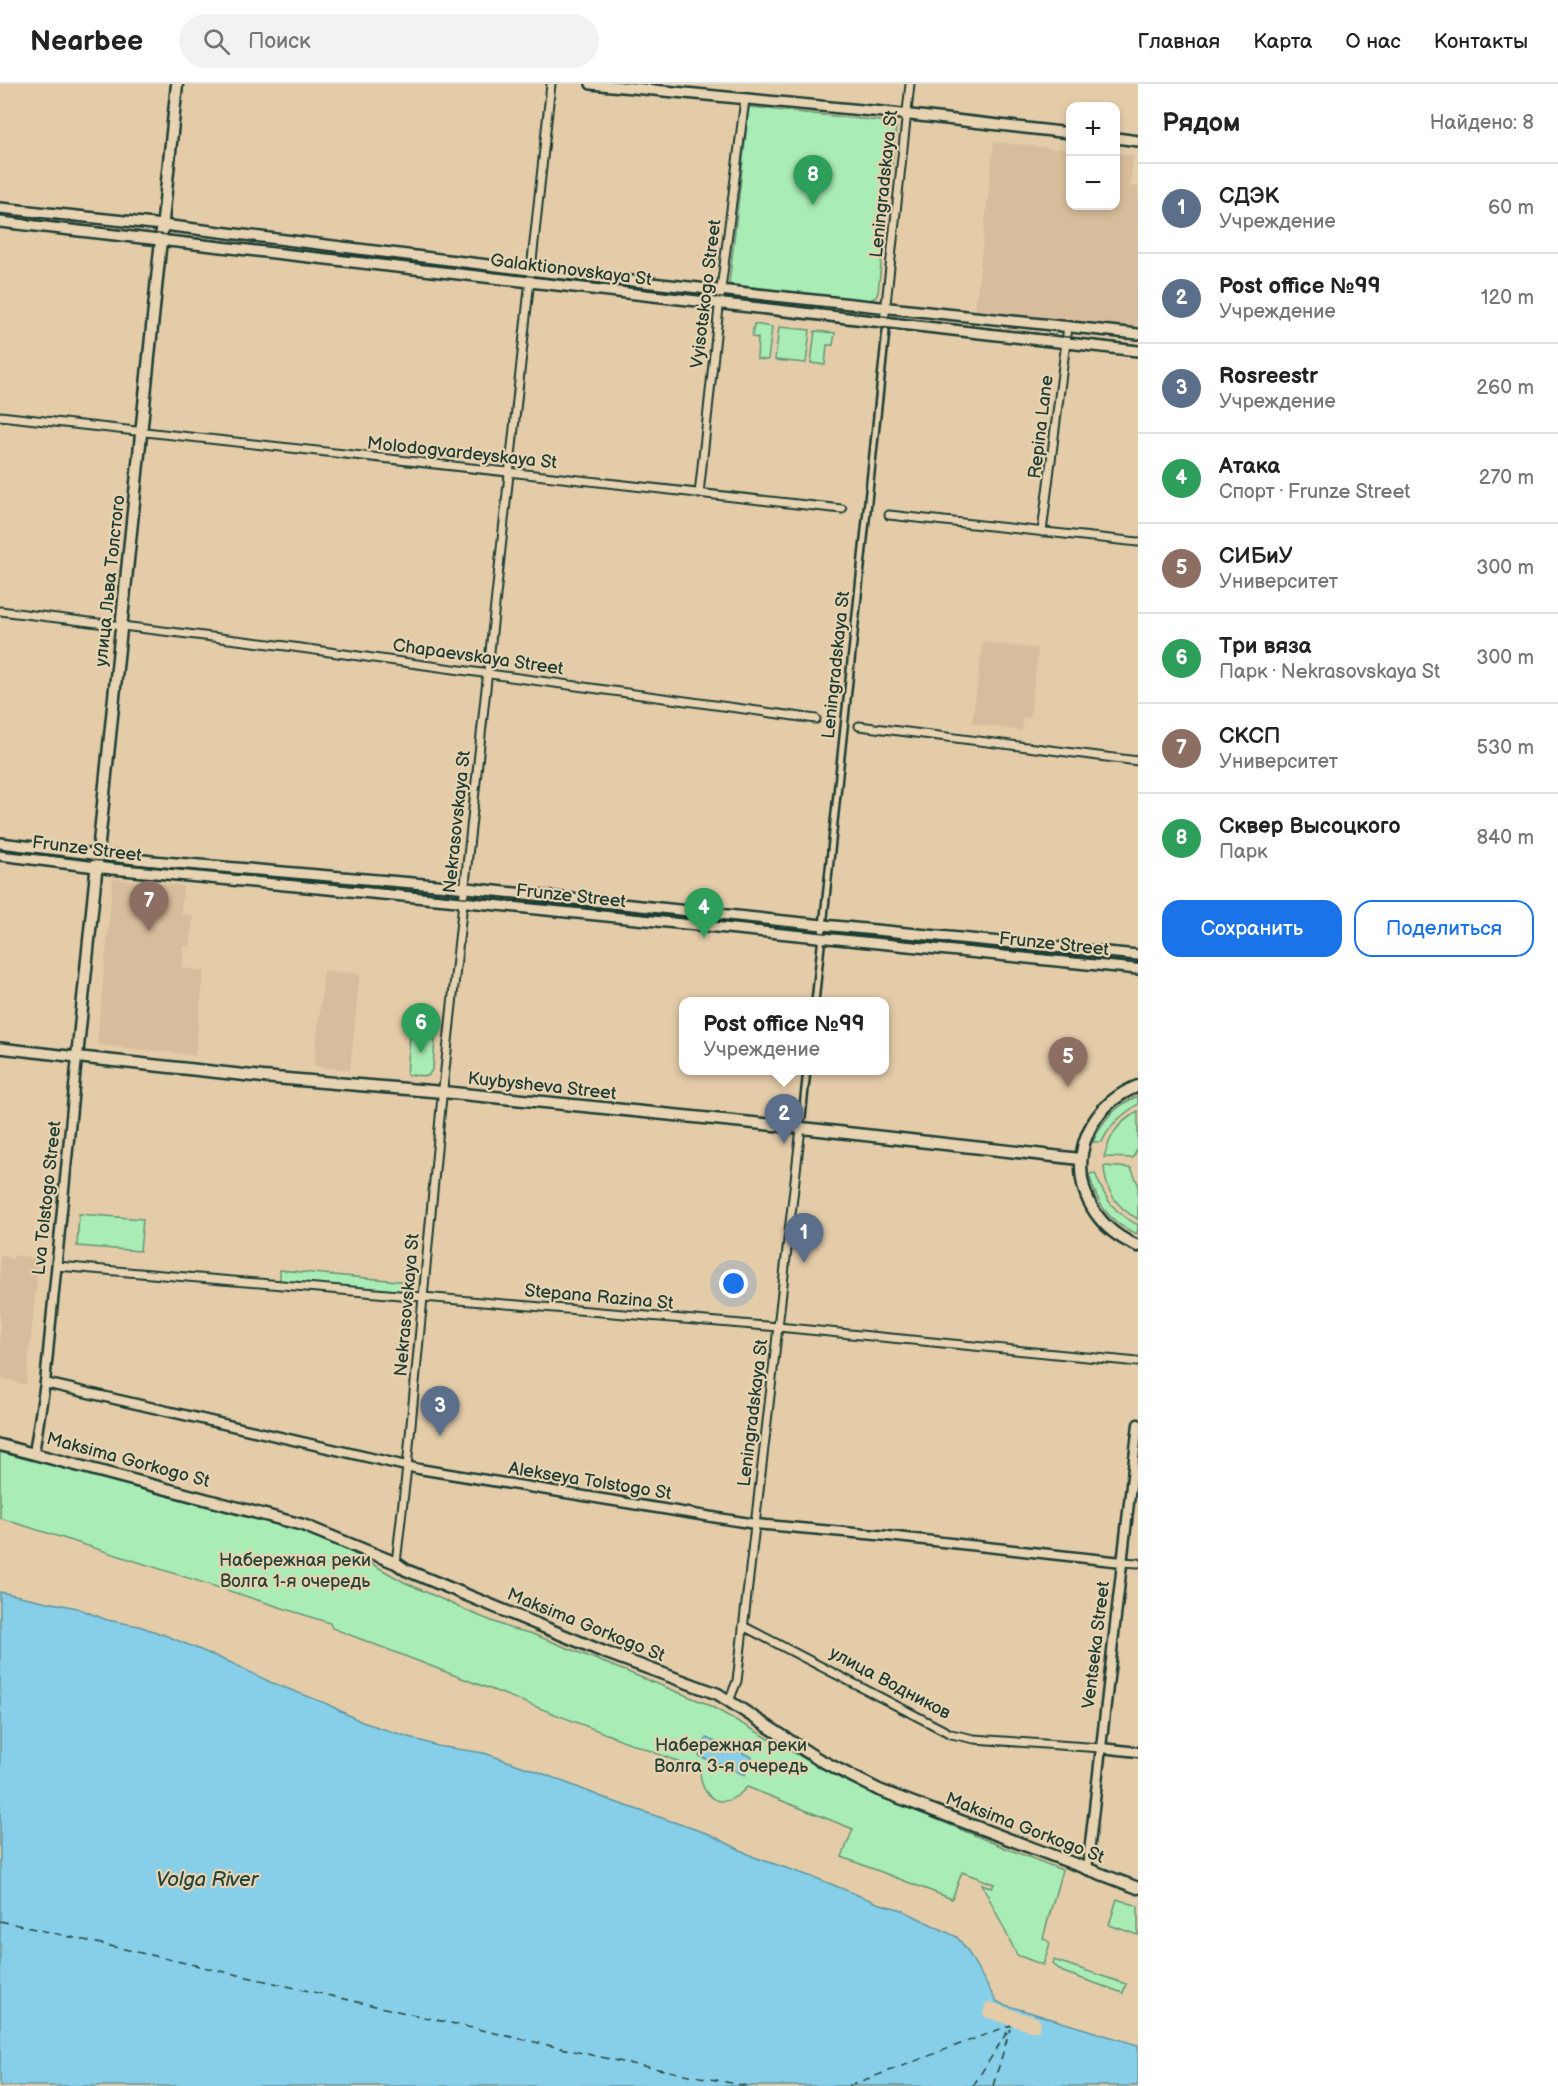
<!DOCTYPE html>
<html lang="ru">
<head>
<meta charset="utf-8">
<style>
  body { margin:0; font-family:"Balsamiq Sans",sans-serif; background:#f2f2f2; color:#222 }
  .controls { position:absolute; right:18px; top:18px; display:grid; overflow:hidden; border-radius:12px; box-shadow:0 3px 9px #0003 }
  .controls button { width:54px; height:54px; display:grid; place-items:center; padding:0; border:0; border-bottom:2px solid #e0e0e0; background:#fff; color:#222; font:30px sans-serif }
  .you { position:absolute; left:734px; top:1200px; width:21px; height:21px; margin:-15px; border:4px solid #fff; border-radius:50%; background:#1a73e8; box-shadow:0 0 0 9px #1a73e833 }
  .badge { display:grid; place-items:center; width:39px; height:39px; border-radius:50%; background:#1a73e8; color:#fff; font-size:20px; font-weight:700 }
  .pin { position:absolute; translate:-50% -50px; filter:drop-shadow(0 2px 3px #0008) }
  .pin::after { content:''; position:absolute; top:32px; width:21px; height:18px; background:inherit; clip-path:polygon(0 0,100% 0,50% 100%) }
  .popup { position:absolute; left:679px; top:913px; width:210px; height:78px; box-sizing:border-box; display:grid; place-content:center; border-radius:12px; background:#fff; filter:drop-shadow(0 2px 4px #0005); font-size:20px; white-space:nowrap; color:#767676 }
  .popup b { font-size:22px; color:#222 }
  .popup::after { content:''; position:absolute; left:50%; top:100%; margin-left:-12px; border:12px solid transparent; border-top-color:#fff }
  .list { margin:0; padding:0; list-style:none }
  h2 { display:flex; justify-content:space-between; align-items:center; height:78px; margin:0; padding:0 24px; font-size:26px }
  h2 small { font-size:20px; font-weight:400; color:#767676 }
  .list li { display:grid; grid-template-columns:39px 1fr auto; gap:18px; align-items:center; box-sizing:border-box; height:90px; padding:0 24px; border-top:2px solid #e0e0e0 }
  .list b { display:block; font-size:22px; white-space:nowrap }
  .list p { margin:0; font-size:20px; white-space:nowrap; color:#767676 }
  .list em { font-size:20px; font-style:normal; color:#767676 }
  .actions { display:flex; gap:12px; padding:18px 24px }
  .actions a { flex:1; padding:14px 0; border:2px solid #1a73e8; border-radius:18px; text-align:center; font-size:21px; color:#1a73e8 }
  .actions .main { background:#1a73e8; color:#fff }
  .icon { flex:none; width:33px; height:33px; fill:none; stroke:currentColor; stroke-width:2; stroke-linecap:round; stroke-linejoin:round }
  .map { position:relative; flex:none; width:1138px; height:2002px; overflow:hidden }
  header { display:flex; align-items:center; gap:36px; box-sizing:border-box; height:84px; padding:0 30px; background:#fff; border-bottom:2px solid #e0e0e0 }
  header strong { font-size:28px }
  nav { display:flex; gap:33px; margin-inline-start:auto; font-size:21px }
  .search { width:420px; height:54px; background:#f2f2f2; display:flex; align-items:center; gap:15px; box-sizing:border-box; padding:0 21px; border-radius:33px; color:#767676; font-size:22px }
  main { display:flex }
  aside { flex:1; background:#fff }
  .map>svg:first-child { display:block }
  .built { fill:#d7bd9b }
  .green { fill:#aaecb5; stroke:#649474; stroke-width:1.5 }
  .water { fill:#87cfe8; stroke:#5d95a0; stroke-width:1.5 }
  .pier { fill:#e4cca9 }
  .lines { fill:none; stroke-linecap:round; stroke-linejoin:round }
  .ferry { stroke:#24443d; stroke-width:1.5; stroke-dasharray:8 6; stroke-linecap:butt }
  .pedestrian-casing { stroke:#1f3d34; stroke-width:10 }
  .minor-casing { stroke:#1f3d34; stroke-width:11 }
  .tertiary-casing { stroke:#1f3d34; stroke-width:13 }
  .secondary-casing { stroke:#1f3d34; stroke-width:14 }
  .primary-casing { stroke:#1f3d34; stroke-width:15 }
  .pedestrian { stroke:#e7d3b1; stroke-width:5 }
  .minor { stroke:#e7d3b1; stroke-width:7 }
  .tertiary { stroke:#e7d3b1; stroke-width:8 }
  .secondary { stroke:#e7d3b1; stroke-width:9 }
  .primary { stroke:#e7d3b1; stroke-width:10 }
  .tram { stroke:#1f3d34; stroke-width:1.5 }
  .labels { text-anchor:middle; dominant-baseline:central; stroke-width:4.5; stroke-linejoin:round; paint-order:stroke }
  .street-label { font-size:18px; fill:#1f3d34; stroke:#e7d3b1 }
  .park-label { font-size:18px; fill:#26463a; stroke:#e7d3b1 }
  .water-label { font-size:20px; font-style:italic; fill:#24443d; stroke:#e7d3b1 }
</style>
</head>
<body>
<header>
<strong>Nearbee</strong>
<div class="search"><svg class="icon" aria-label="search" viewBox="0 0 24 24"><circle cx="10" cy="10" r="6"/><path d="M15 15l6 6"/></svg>Поиск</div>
<nav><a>Главная</a><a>Карта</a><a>О нас</a><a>Контакты</a></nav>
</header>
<main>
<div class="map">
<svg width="1138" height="2002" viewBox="0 0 1138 2002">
  <rect width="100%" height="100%" fill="#e4cca9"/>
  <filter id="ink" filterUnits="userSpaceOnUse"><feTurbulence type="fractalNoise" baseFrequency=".0167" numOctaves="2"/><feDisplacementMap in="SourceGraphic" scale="12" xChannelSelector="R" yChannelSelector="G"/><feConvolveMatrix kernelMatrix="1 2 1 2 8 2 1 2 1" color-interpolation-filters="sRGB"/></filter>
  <g filter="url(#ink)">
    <g class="built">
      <polygon points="994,58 1070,66 1070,122 1116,122 1116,70 1133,71 1130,102 1138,103 1138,245 975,228"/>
      <polygon points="983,558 1038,565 1030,634 1023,633 1022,647 972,639"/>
      <polygon points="113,795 183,802 181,830 193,832 190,863 184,862 182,884 204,887 195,971 97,961"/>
      <polygon points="324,886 360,890 350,986 314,982"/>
      <polygon points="0,1171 13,1175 14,1171 39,1175 26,1301 0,1294"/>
    </g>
    <g class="green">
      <polygon points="749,23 889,38 896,43 878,208 876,213 867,217 729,200"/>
      <polygon points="754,240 772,243 768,276 757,275 758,254 752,253"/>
      <polygon points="779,243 810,246 806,279 775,276"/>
      <polygon points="815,247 835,249 833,261 827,261 825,281 811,279"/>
      <polygon points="410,952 435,954 433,984 428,992 407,991"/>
      <path d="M1138,1012V1020C1122,1031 1110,1040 1102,1058H1093C1102,1036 1116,1021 1138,1012Z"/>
      <path d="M1138,1027V1063L1133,1074L1104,1073C1111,1049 1117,1040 1138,1027Z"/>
      <path d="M1104,1082L1131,1084L1138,1100V1135C1117,1124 1105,1106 1104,1082Z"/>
      <path d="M1095,1089C1105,1115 1113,1128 1138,1141L1137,1150C1108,1138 1097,1120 1089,1090Z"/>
      <polygon points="79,1130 143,1135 140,1167 77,1162"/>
      <polygon points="280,1186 409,1198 407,1209 280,1197"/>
      <path d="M0,1368L134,1401L304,1447L333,1458L404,1498L472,1529L509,1544L530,1549L705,1619L841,1695L1005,1764L1062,1786L1043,1854L1050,1859L1043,1881L1017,1871L982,1800L992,1804L994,1800L962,1788L952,1815L842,1773L853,1745L747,1703C725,1728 701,1718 700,1686L332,1544L330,1539L0,1434Z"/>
      <polygon points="1117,1815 1138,1822 1138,1851 1109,1841"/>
      <polygon points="1054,1876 1126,1900 1123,1909 1063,1888 1053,1880"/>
    </g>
    <g class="water">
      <polygon points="0,1508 77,1524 107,1536 139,1542 167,1552 234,1580 270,1598 325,1619 362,1638 437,1662 484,1669 539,1688 612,1717 709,1750 754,1773 821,1796 877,1819 902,1826 957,1853 967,1866 996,1917 1002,1920 1138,1961 1138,2002 0,2002"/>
      <polygon points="706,1654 752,1673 745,1691 699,1672"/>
    </g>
    <polygon class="pier" points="990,1918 1028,1931 1032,1930 1032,1932 1038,1934 1041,1938 1039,1947 1030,1947 985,1933 983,1929 986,1919"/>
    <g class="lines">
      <g class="ferry">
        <polyline points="0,1837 627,1979 747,2002"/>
        <polyline points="849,2002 1011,1941"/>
        <polyline points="973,2002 1011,1942"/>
        <polyline points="993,2002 1010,1945"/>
      </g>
      <g class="pedestrian-casing">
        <g id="pedestrian">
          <polyline points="815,918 886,247"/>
          <polyline points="802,1033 807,986"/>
        </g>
      </g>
      <g class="minor-casing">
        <g id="minor">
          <polyline points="884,238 910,0"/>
          <polyline points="0,332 842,425"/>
          <polyline points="699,410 721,205 745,15"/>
          <polyline points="889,431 1138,458"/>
          <polyline points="1042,448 1068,242"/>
          <polyline points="0,527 286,562 816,635"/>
          <polyline points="859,642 1138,677"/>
          <polyline points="57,1182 778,1243 1138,1278"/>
          <polyline points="1122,1478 1138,1479"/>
          <polyline points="396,1479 407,1383 441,1023 551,0"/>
          <polyline points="743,1542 951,1650 974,1655 1101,1664"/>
          <polyline points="729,1617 737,1597 801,1044"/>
        </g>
      </g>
      <g class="tertiary-casing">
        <g id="tertiary">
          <polyline points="45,1299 419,1385 755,1440 888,1452 1122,1478"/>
          <polyline points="34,1369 45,1299 77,973"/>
          <polyline points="1101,1664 1138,1668"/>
          <polyline points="1087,1786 1138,1340"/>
        </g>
      </g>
      <g class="secondary-casing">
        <g id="secondary">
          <polyline points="591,0 893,29 1070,49"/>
          <polyline points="1116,54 1138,57"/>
          <polyline points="0,124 163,141 546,188 1138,250"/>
          <polyline points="0,138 1138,267"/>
          <polyline points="0,759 152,777 448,802 823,841 1138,871"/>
          <polyline points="0,771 112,785 447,816 1138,885"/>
          <polyline points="0,964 77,973"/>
        </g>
      </g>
      <g class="primary-casing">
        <g id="primary">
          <polyline points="177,0 77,973 263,993 443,1008 784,1042 1080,1075"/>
          <path d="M1138,1002C1062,1032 1062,1132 1138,1162"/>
          <polyline points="0,1361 303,1441 396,1479 406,1486 604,1568 718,1610 818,1675 879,1706 1138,1804"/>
        </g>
      </g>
      <use href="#pedestrian" class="pedestrian"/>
      <use href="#minor" class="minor"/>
      <use href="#tertiary" class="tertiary"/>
      <use href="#secondary" class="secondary"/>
      <use href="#primary" class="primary"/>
      <g class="tram">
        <polyline points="0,132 1138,261"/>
        <polyline points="0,767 1138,880"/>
      </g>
    </g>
  </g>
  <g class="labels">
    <g class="street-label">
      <text transform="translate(884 100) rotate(-84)">Leningradskaya St</text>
      <text transform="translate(571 186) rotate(7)">Galaktionovskaya St</text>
      <text transform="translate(706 210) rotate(-83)">Vyisotskogo Street</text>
      <text transform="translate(1041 343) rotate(-83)">Repina Lane</text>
      <text transform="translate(462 369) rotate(6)">Molodogvardeyskaya St</text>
      <text transform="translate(110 497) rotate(-84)">улица Льва Толстого</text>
      <text transform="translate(478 573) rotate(8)">Chapaevskaya Street</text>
      <text transform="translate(836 581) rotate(-84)">Leningradskaya St</text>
      <text transform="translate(457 738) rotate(-84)">Nekrasovskaya St</text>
      <text transform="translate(87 765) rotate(7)">Frunze Street</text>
      <text transform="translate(571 812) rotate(6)">Frunze Street</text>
      <text transform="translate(1054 860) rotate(6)">Frunze Street</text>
      <text transform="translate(542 1002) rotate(6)">Kuybysheva Street</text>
      <text transform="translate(47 1114) rotate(-84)">Lva Tolstogo Street</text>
      <text transform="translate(599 1213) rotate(5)">Stepana Razina St</text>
      <text transform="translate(407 1221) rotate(-85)">Nekrasovskaya St</text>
      <text transform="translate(753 1329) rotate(-83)">Leningradskaya St</text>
      <text transform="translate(128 1376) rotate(15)">Maksima Gorkogo St</text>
      <text transform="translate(590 1397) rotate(9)">Alekseya Tolstogo St</text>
      <text transform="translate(586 1541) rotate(22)">Maksima Gorkogo St</text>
      <text transform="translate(1096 1561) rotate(-83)">Ventseka Street</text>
      <text transform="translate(890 1599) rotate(28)">улица Водников</text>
      <text transform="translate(1025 1744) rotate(21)">Maksima Gorkogo St</text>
    </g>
    <g class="park-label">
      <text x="295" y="1476">Набережная реки<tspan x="295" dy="21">Волга 1-я очередь</tspan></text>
      <text x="731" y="1661">Набережная реки<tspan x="731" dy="21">Волга 3-я очередь</tspan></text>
    </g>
    <g class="water-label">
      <text x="207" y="1796">Volga River</text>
    </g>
  </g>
</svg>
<div class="controls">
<button>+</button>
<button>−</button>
</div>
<div class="you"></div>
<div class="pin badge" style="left:804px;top:1179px;background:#5c6f8a">1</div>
<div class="pin badge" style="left:784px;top:1060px;background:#5c6f8a">2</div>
<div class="popup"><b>Post office №99</b>Учреждение</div>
<div class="pin badge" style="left:440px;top:1352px;background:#5c6f8a">3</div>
<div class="pin badge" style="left:704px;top:854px;background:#2e9e5b">4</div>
<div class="pin badge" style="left:1068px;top:1003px;background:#8d6e63">5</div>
<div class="pin badge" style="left:421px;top:969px;background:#2e9e5b">6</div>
<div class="pin badge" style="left:149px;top:847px;background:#8d6e63">7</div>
<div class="pin badge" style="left:813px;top:121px;background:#2e9e5b">8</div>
</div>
<aside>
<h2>Рядом<small>Найдено: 8</small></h2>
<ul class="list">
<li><span class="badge" style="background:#5c6f8a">1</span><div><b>СДЭК</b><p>Учреждение</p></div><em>60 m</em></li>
<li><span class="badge" style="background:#5c6f8a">2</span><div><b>Post office №99</b><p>Учреждение</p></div><em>120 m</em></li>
<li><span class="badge" style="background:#5c6f8a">3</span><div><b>Rosreestr</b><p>Учреждение</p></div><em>260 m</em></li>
<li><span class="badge" style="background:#2e9e5b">4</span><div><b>Атака</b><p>Спорт · Frunze Street</p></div><em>270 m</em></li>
<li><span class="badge" style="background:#8d6e63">5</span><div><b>СИБиУ</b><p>Университет</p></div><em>300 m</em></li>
<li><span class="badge" style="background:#2e9e5b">6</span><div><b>Три вяза</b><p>Парк · Nekrasovskaya St</p></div><em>300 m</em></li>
<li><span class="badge" style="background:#8d6e63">7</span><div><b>СКСП</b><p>Университет</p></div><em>530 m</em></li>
<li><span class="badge" style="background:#2e9e5b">8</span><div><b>Сквер Высоцкого</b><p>Парк</p></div><em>840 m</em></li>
</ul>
<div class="actions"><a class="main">Сохранить</a><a>Поделиться</a></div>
</aside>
</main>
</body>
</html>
